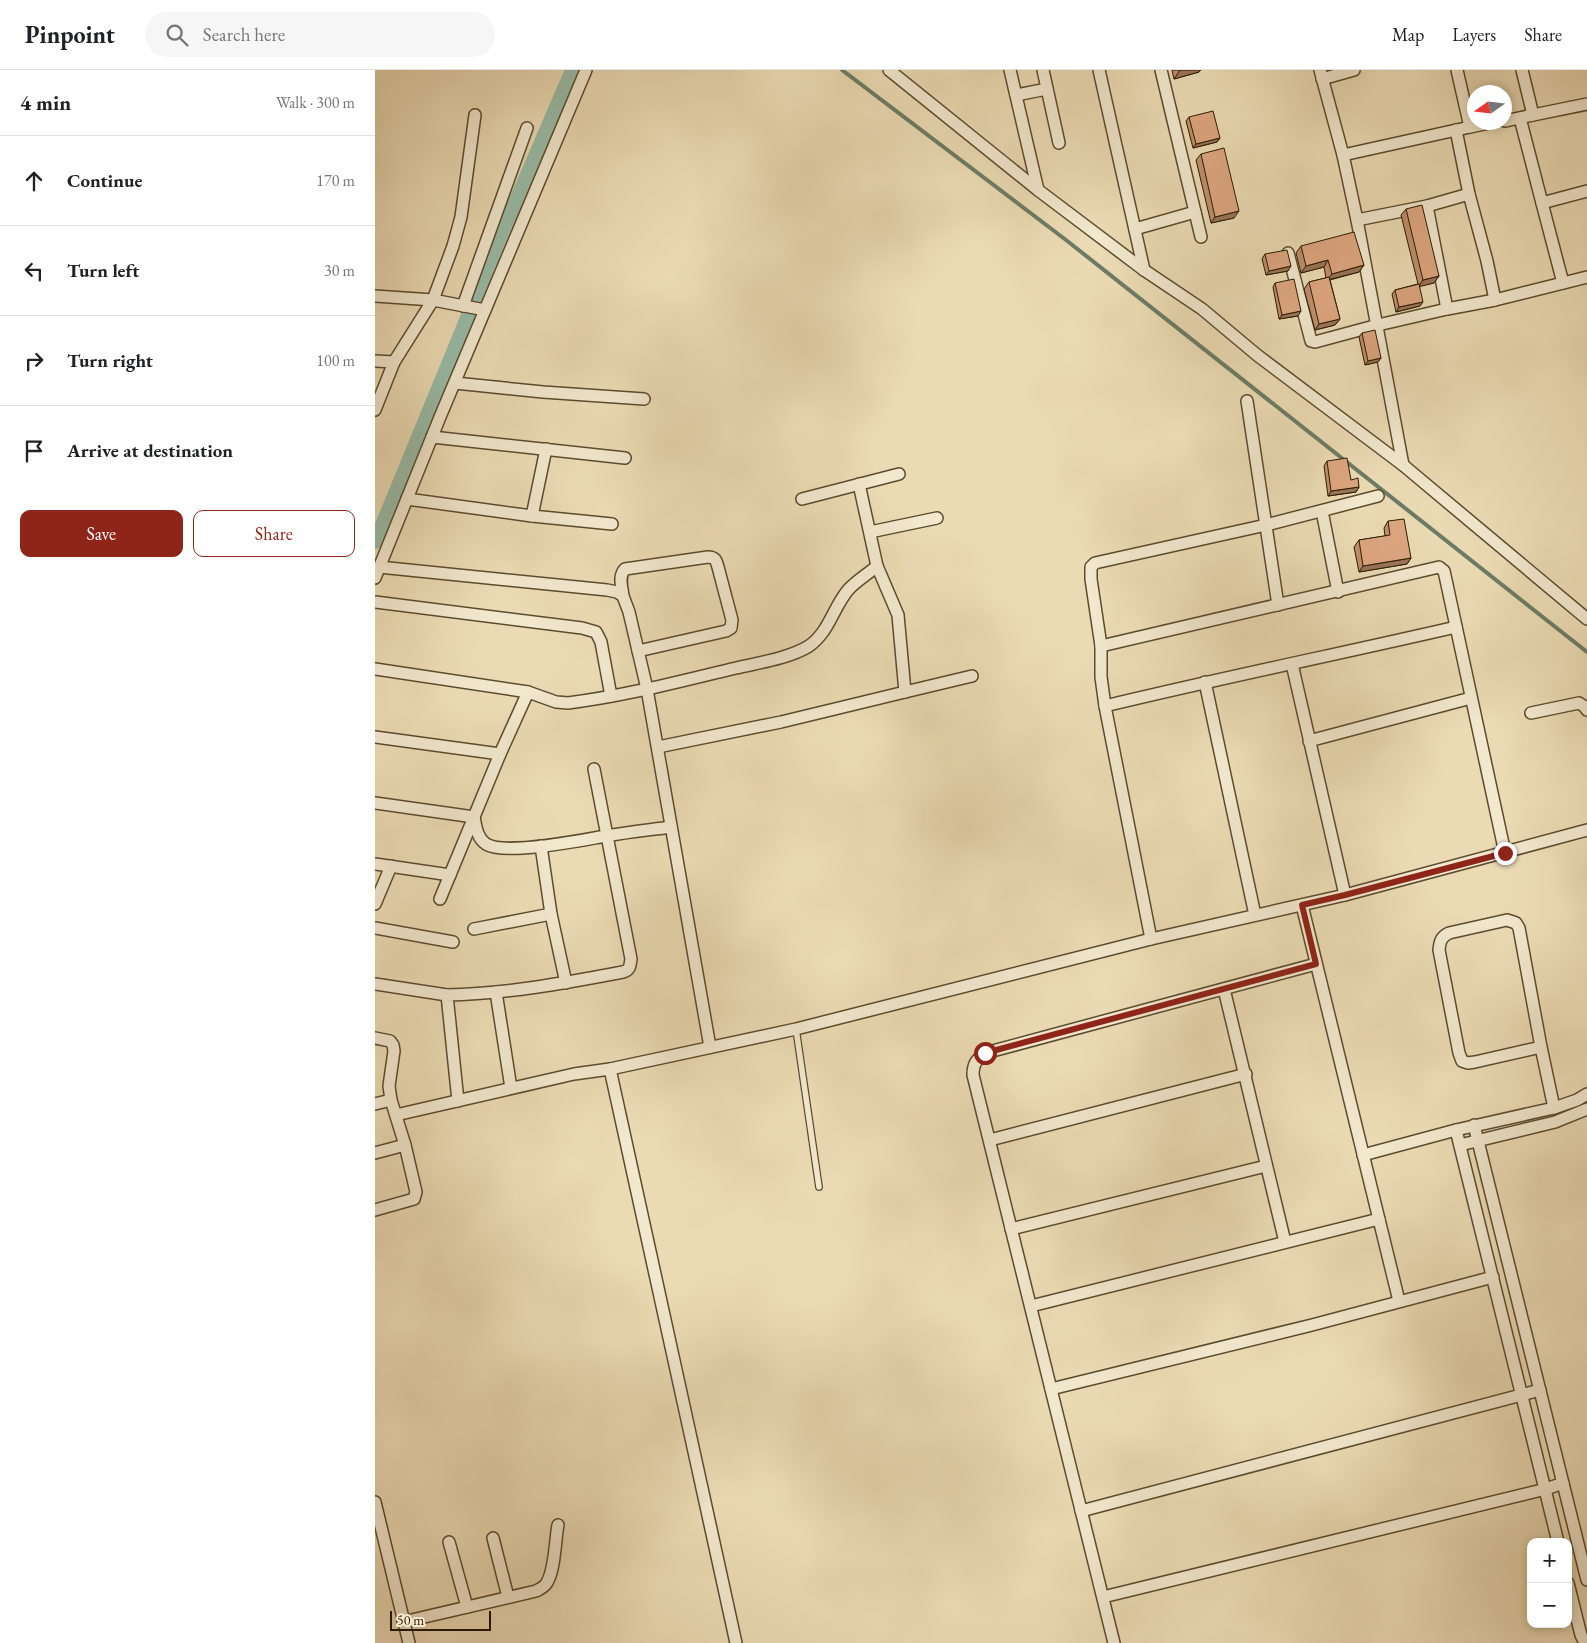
<!DOCTYPE html>
<html lang="en">
<head>
<meta charset="utf-8">
<style>
  body { margin:0; font-family:"EB Garamond",serif; background:#f6f6f6; color:#202124 }
  .controls { position:absolute; right:15px; bottom:15px; display:grid; overflow:hidden; border-radius:10px; box-shadow:0 2px 8px #0003 }
  .controls button { width:45px; height:45px; display:grid; place-items:center; padding:0; border:0; border-bottom:1px solid #e0e0e0; background:#fff; color:#202124; font:25px sans-serif }
  .compass { position:absolute; left:1092px; top:15px; width:45px; height:45px; border-radius:50%; background:#fff; box-shadow:0 2px 8px #0003; rotate:256deg }
  .scale { position:absolute; left:15px; bottom:12px; width:101px; box-sizing:border-box; padding-left:5px; border:2px solid #2d1b00; border-top:0; font-size:14px; line-height:18px; white-space:nowrap; color:#2d1b00; -webkit-text-stroke:4px #f2e8ce; paint-order:stroke }
  .stop { position:absolute; width:15px; height:15px; margin:-11px; border:4px solid #8f2418; border-radius:50%; background:#fff }
  .stop.end { background:#8f2418; border-color:#fff; box-shadow:0 1px 5px #0008 }
  .list { margin:0; padding:0; list-style:none }
  h2 { display:flex; justify-content:space-between; align-items:center; height:65px; margin:0; padding:0 20px; font-size:21px }
  h2 small { font-size:16px; font-weight:400; color:#757577 }
  .list li { display:grid; grid-template-columns:32px 1fr auto; gap:15px; align-items:center; box-sizing:border-box; height:90px; padding:0 20px; border-top:1px solid #e0e0e0 }
  .list b { display:block; font-size:19px; white-space:nowrap }
  .list em { font-size:16px; font-style:normal; color:#757577 }
  .actions { display:flex; gap:10px; padding:15px 20px }
  .actions a { flex:1; padding:11px 0; border:1px solid #8f2418; border-radius:10px; text-align:center; font-size:18px; color:#8f2418 }
  .actions .main { background:#8f2418; color:#fff }
  .icon { flex:none; width:28px; height:28px; fill:none; stroke:currentColor; stroke-width:2; stroke-linecap:round; stroke-linejoin:round }
  .map { position:relative; flex:none; width:1212px; height:1573px; overflow:hidden }
  header { display:flex; align-items:center; gap:30px; box-sizing:border-box; height:70px; padding:0 25px; background:#fff; border-bottom:1px solid #e0e0e0 }
  header strong { font-size:24px }
  nav { display:flex; gap:28px; margin-inline-start:auto; font-size:18px }
  .search { width:350px; height:45px; background:#f6f6f6; display:flex; align-items:center; gap:12px; box-sizing:border-box; padding:0 18px; border-radius:28px; color:#757577; font-size:19px }
  main { display:flex }
  aside { flex:1; background:#fff }
  .map>svg:first-child { display:block }
  .lines { fill:none; stroke-linecap:round; stroke-linejoin:round }
  .stream { stroke:#6e7c65; stroke-width:4 }
  .canal { stroke:#99bca8; stroke-width:14 }
  .lane-casing { stroke:#5c4b2d; stroke-width:8 }
  .street-casing { stroke:#5c4b2d; stroke-width:14 }
  .lane { stroke:#f2e8ce; stroke-width:5.5 }
  .street { stroke:#f2e8ce; stroke-width:11 }
  .wall { fill:#bd8f6e; stroke:#2d1b00 }
  .shaded-wall { fill:#9a745a; stroke:#2d1b00 }
  .building { fill:#dca680; stroke:#2d1b00 }
  .route { stroke:#8f2418; stroke-width:6 }
</style>
</head>
<body>
<header>
<strong>Pinpoint</strong>
<div class="search"><svg class="icon" aria-label="search" viewBox="0 0 24 24"><circle cx="10" cy="10" r="6"/><path d="M15 15l6 6"/></svg>Search here</div>
<nav><a>Map</a><a>Layers</a><a>Share</a></nav>
</header>
<main>
<aside>
<h2>4 min<small>Walk · 300 m</small></h2>
<ul class="list">
<li><svg class="icon" aria-label="ahead" viewBox="0 0 24 24"><path d="M12 20V5M6 11l6-6 6 6"/></svg><div><b>Continue</b></div><em>170 m</em></li>
<li><svg class="icon" aria-label="left" viewBox="0 0 24 24"><path d="M17 20v-9H6M10 6l-5 5 5 5"/></svg><div><b>Turn left</b></div><em>30 m</em></li>
<li><svg class="icon" aria-label="right" viewBox="0 0 24 24"><path d="M7 20v-9h11M14 6l5 5-5 5"/></svg><div><b>Turn right</b></div><em>100 m</em></li>
<li><svg class="icon" aria-label="arrive" viewBox="0 0 24 24"><path d="M6 21V4h12l-3 4 3 4H6"/></svg><div><b>Arrive at destination</b></div></li>
</ul>
<div class="actions"><a class="main">Save</a><a>Share</a></div>
</aside>
<div class="map">
<svg width="1212" height="1573" viewBox="0 0 1212 1573">
  <rect width="100%" height="100%" fill="#ebdbb4"/>
  <filter id="stains"><feTurbulence type="fractalNoise" baseFrequency=".004" numOctaves="4"/><feColorMatrix values="0 0 0 0 .2 0 0 0 0 .09 0 0 0 0 .02 0 0 0 .5 -.17"/></filter>
  <radialGradient id="worn" r=".72"><stop offset=".6" stop-color="#630" stop-opacity="0"/><stop offset="1" stop-color="#630" stop-opacity=".3"/></radialGradient>
  <g class="lines">
    <polyline class="stream" points="467,0 691,170 1212,582"/>
    <polyline class="canal" points="0,472 126,165 197,0"/>
    <g class="lane-casing">
      <polyline id="lane" points="421,959 444,1117"/>
    </g>
    <g class="street-casing">
      <g id="street">
        <polyline points="514,0 663,120 769,200 827,239 882,285 1028,395 1212,549"/>
        <polyline points="635,0 663,120"/>
        <polyline points="668,0 684,73"/>
        <polyline points="724,0 769,200"/>
        <polyline points="786,0 826,167"/>
        <polyline points="945,0 968,85 982,150 1028,395"/>
        <polyline points="947,9 979,0"/>
        <polyline points="641,25 672,19"/>
        <polyline points="1158,45 1212,34"/>
        <polyline points="1145,48 1167,133"/>
        <polyline points="1130,51 1158,45 1147,0"/>
        <polyline points="1095,57 1119,52"/>
        <polyline points="1081,60 1094,124 1112,191 1120,230"/>
        <polyline points="968,85 1095,57 1082,0"/>
        <polyline points="1052,136 1072,239"/>
        <polyline points="982,150 1052,136 1094,124"/>
        <polyline points="760,159 820,142"/>
        <polyline points="913,183 935,267 936,271 940,272 1003,255 1072,239 1120,230 1212,207"/>
        <polyline points="1188,213 1167,133 1212,121"/>
        <polyline points="0,226 58,230 78,176 86,147 100,45"/>
        <polyline points="88,236 152,58"/>
        <polyline points="0,291 19,292 0,340"/>
        <polyline points="19,292 58,230 110,240"/>
        <polyline points="80,313 168,322 269,329"/>
        <polyline points="872,331 903,535"/>
        <polyline points="57,367 250,388"/>
        <polyline points="32,429 157,446 237,454"/>
        <polyline points="427,429 524,404"/>
        <polyline points="947,441 963,522"/>
        <polyline points="157,446 171,379"/>
        <polyline points="495,462 562,448"/>
        <polyline points="4,497 232,520 242,522 248,526 254,542 272,619 335,977"/>
        <polyline points="0,508 65,347 211,0"/>
        <path d="M248,526C247,517 243,506 250,499L333,487C340,487 341,490 343,497L357,550L356,558L351,561L263,581"/>
        <polyline points="0,532 207,558 221,562 226,572 236,626"/>
        <polyline points="726,576 1064,497 1069,501 1071,510 1130,783"/>
        <polyline points="917,594 970,825"/>
        <path d="M0,599L153,622L181,632L193,633C250,626 306,611 361,598C383,593 415,588 434,576C454,562 458,538 473,520C481,511 493,504 502,496L484,414"/>
        <polyline points="830,612 880,845"/>
        <polyline points="530,622 597,606"/>
        <polyline points="730,636 726,607 726,576 716,509 716,497 720,493 891,455 1003,426"/>
        <polyline points="1156,643 1204,633 1210,637 1212,640"/>
        <polyline points="0,667 125,684"/>
        <polyline points="934,671 1096,628"/>
        <polyline points="283,677 406,652 530,622 523,545 502,496"/>
        <path d="M0,733L99,747C101,757 102,768 111,774C130,786 207,770 231,766C253,762 274,760 296,757"/>
        <polyline points="166,776 176,844 191,913"/>
        <polyline points="0,794 75,805"/>
        <polyline points="65,829 125,684 153,622"/>
        <polyline points="0,834 16,796"/>
        <polyline points="927,835 1024,1231"/>
        <polyline points="0,858 78,872"/>
        <polyline points="99,859 176,844"/>
        <path d="M776,869L730,636C846,608 964,584 1081,557"/>
        <polyline points="0,914 72,925"/>
        <polyline points="849,919 910,1172"/>
        <polyline points="121,922 136,1018"/>
        <polyline points="0,968 15,971 18,975 19,981 14,1016 16,1030 30,1075 41,1122 39,1129 0,1140"/>
        <path d="M1166,977L1100,992L1093,993L1087,991L1084,983L1064,880C1065,871 1066,867 1074,863L1132,850L1141,853L1144,858L1166,977L1179,1038"/>
        <polyline points="235,999 361,1573"/>
        <path d="M83,1031L72,925C131,924 190,913 248,902C255,900 255,896 256,889L219,699"/>
        <polyline points="0,1034 16,1030"/>
        <polyline points="21,1045 199,1004 235,999 421,959 776,869 970,825 1212,760"/>
        <polyline points="1099,1055 1212,1510"/>
        <polyline points="615,1070 871,1004"/>
        <polyline points="1085,1075 1180,1052 1212,1039"/>
        <polyline points="0,1083 30,1075"/>
        <polyline points="988,1085 1081,1060"/>
        <polyline points="636,1159 891,1096"/>
        <polyline points="656,1236 1004,1149"/>
        <polyline points="676,1319 937,1255 1118,1207"/>
        <polyline points="0,1432 34,1573"/>
        <polyline points="706,1441 1165,1320"/>
        <polyline points="118,1468 133,1527"/>
        <polyline points="74,1472 92,1537"/>
        <polyline points="1183,1472 1081,1060 1179,1038 1202,1030 1212,1024"/>
        <polyline points="1193,1513 1206,1565 1210,1573"/>
        <polyline points="728,1527 1171,1419 1188,1413"/>
        <path d="M28,1552L161,1521C165,1519 169,1517 171,1514C180,1502 180,1470 183,1455"/>
        <path d="M739,1573L598,1005C598,994 601,990 610,983L941,894"/>
      </g>
    </g>
    <use href="#lane" class="lane"/>
    <use href="#street" class="street"/>
  </g>
  <g class="wall">
    <polygon points="797,0 826,0 824,2 799,9"/>
    <polygon points="814,47 845,68 842,72 818,78 811,51"/>
    <polygon points="826,84 859,148 836,153 821,90"/>
    <polygon points="1031,139 1064,206 1059,213 1044,216 1045,236 1021,242 1017,224 1020,220 1043,214 1026,145"/>
    <polygon points="926,176 989,195 984,202 955,210 965,249 960,255 940,260 929,219 934,212 951,208 949,197 926,203 921,183"/>
    <polygon points="890,184 913,201 891,205 887,189"/>
    <polygon points="900,213 923,246 904,249 898,217"/>
    <polygon points="987,263 1006,288 1003,292 990,295 984,267"/>
    <polygon points="952,391 976,410 984,417 981,422 953,426 949,396"/>
    <polygon points="1013,451 1036,488 1032,494 984,502 979,477 984,470 1010,466 1009,458"/>
  </g>
  <g class="shaded-wall">
    <polygon points="805,0 826,0 824,2 799,9"/>
    <polygon points="845,68 842,72 818,78 821,74"/>
    <polygon points="864,141 859,148 836,153 840,147"/>
    <polygon points="953,190 949,197 926,203 931,196"/>
    <polygon points="989,195 984,202 952,210 957,204"/>
    <polygon points="916,196 913,201 891,205 894,201"/>
    <polygon points="1064,206 1059,213 1043,217 1048,210"/>
    <polygon points="1048,232 1045,236 1021,242 1024,237"/>
    <polygon points="926,241 923,246 904,249 907,245"/>
    <polygon points="965,249 960,255 940,260 944,254"/>
    <polygon points="1006,288 1003,292 990,295 993,291"/>
    <polygon points="984,417 981,422 953,426 956,421"/>
    <polygon points="1036,488 1032,494 984,502 988,496"/>
  </g>
  <g class="building">
    <polygon points="838,41 845,68 821,74 814,47"/>
    <polygon points="849,78 864,141 840,147 826,84"/>
    <polygon points="1047,135 1064,206 1048,210 1031,139"/>
    <polygon points="979,162 989,195 957,204 953,190 931,196 926,176"/>
    <polygon points="912,180 916,196 894,201 890,184"/>
    <polygon points="954,207 965,249 944,254 934,212"/>
    <polygon points="919,209 926,241 907,245 900,213"/>
    <polygon points="1044,214 1048,232 1024,237 1020,220"/>
    <polygon points="1000,260 1006,288 993,291 987,263"/>
    <polygon points="972,388 976,410 983,408 984,417 956,421 952,391"/>
    <polygon points="1029,449 1036,488 988,496 984,470 1015,465 1013,451"/>
  </g>
  <g class="lines">
    <polyline class="route" points="610,983 941,894 927,835 970,825 1130,783"/>
  </g>
  <rect width="100%" height="100%" filter="url(#stains)"/>
  <rect width="100%" height="100%" fill="url(#worn)"/>
</svg>
<div class="controls">
<button>+</button>
<button>−</button>
</div>
<svg class="compass" viewBox="-18 -18 36 36"><path d="M0-13l5 13h-10z" fill="#e53935"/><path d="M0 13l5-13h-10z" fill="#757577"/></svg>
<div class="scale">50 m</div>
<div class="stop" style="left:610px;top:983px"></div>
<div class="stop end" style="left:1130px;top:783px"></div>
</div>
</main>
</body>
</html>
